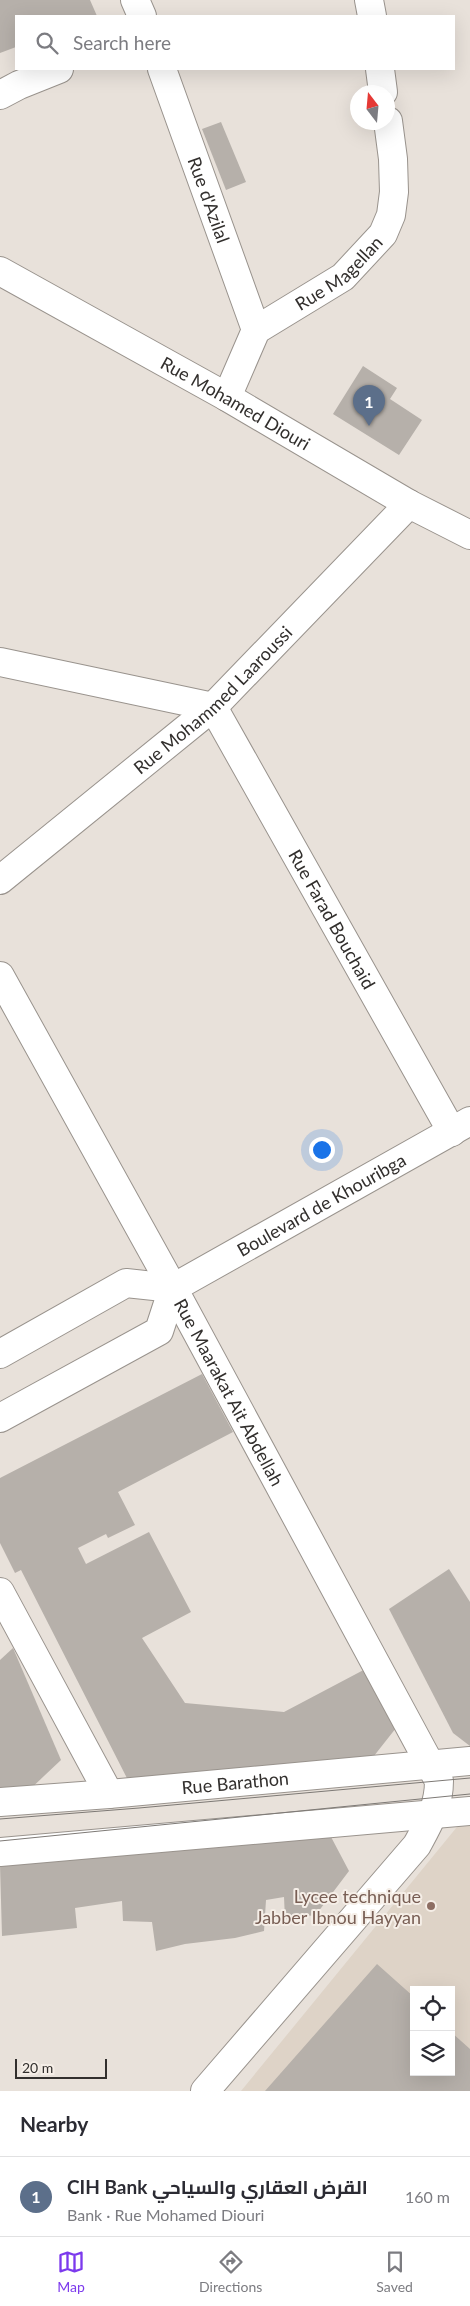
<!DOCTYPE html>
<html lang="en">
<head>
<meta charset="utf-8">
<style>
  body { margin:0; font-family:Lato,Cairo,sans-serif; background:#f7f7f7; color:#2b2b33 }
  .controls { position:absolute; right:15px; bottom:15px; display:grid; overflow:hidden; border-radius:0px; box-shadow:0 5px 20px #0002 }
  .controls button { width:45px; height:45px; display:grid; place-items:center; padding:0; border:0; border-bottom:1px solid #e1e1e2; background:#fff; color:#2b2b33; font:25px sans-serif }
  .compass { position:absolute; left:350px; top:85px; width:45px; height:45px; border-radius:50%; background:#fff; box-shadow:0 5px 20px #0002; rotate:344deg }
  .scale { position:absolute; left:15px; bottom:12px; width:92px; box-sizing:border-box; padding-left:5px; border:2px solid #322f2d; border-top:0; font-size:14px; line-height:18px; white-space:nowrap; color:#322f2d; -webkit-text-stroke:4px #f5eee7; paint-order:stroke }
  .you { position:absolute; left:321px; top:1149px; width:18px; height:18px; margin:-12px; border:4px solid #fff; border-radius:50%; background:#1a73e8; box-shadow:0 0 0 8px #1a73e833 }
  .badge { display:grid; place-items:center; width:32px; height:32px; border-radius:50%; background:#7c3aed; color:#fff; font-size:16px; font-weight:700 }
  .pin { position:absolute; translate:-50% -41px; filter:drop-shadow(0 1px 2px #0008) }
  .pin::after { content:''; position:absolute; top:26px; width:18px; height:15px; background:inherit; clip-path:polygon(0 0,100% 0,50% 100%) }
  .list { margin:0; padding:0; list-style:none }
  h2 { display:flex; justify-content:space-between; align-items:center; height:65px; margin:0; padding:0 20px; font-size:21px }
  h2 small { font-size:16px; font-weight:400; color:#7c7c81 }
  .list li { display:grid; grid-template-columns:32px 1fr auto; gap:15px; align-items:center; box-sizing:border-box; height:80px; padding:0 20px; border-top:1px solid #e1e1e2 }
  .list b { display:block; font-size:19px; white-space:nowrap }
  .list p { margin:0; font-size:16px; white-space:nowrap; color:#7c7c81 }
  .list em { font-size:16px; font-style:normal; color:#7c7c81 }
  .icon { flex:none; width:28px; height:28px; fill:none; stroke:currentColor; stroke-width:2; stroke-linecap:round; stroke-linejoin:round }
  .map { position:relative; flex:none; width:470px; height:2091px; overflow:hidden }
  .search { position:absolute; background:#fff; box-shadow:0 5px 20px #0002; left:15px; right:15px; top:15px; height:55px; display:flex; align-items:center; gap:12px; box-sizing:border-box; padding:0 18px; border-radius:0px; color:#7c7c81; font-size:19px }
  .sheet { height:145px; background:#fff }
  nav { display:flex; justify-content:space-around; align-items:center; box-sizing:border-box; height:70px; border-top:1px solid #e1e1e2; background:#fff; font-size:14px; color:#7c7c81 }
  nav a { display:grid; justify-items:center; gap:2px }
  nav .on { color:#7c3aed }
  .map>svg:first-child { display:block }
  .built { fill:#ded3c7; fill-rule:evenodd }
  .building { fill:#b6b0aa }
  .lines { fill:none; stroke-linecap:round; stroke-linejoin:round }
  .street-casing { stroke:#99938d; stroke-width:30 }
  .secondary-casing { stroke:#99938d; stroke-width:30 }
  .street { stroke:#fff; stroke-width:28 }
  .secondary { stroke:#fff; stroke-width:28 }
  .tram { stroke:#7d7975; stroke-width:1 }
  .education-dot { fill:#8d6e63; stroke:#f5eee7; stroke-width:2 }
  .labels { text-anchor:middle; dominant-baseline:central; stroke-width:4; stroke-linejoin:round; paint-order:stroke }
  .street-label { font-size:18px; fill:#322f2d; stroke:#f5eee7 }
  .education-label { font-size:18px; fill:#785e54; stroke:#f5eee7; text-anchor:end }
</style>
</head>
<body>
<div class="map">
<svg width="470" height="2091" viewBox="0 0 470 2091">
  <rect width="100%" height="100%" fill="#e8e1da"/>
  <path class="built" d="M461,1822H470V2091H241ZM414,1990H451V2072H414Z"/>
  <g class="building">
    <polygon points="0,0 90,0 97,16 16,16 16,47 0,53"/>
    <polygon points="221,122 246,182 226,190 202,129"/>
    <polygon points="363,366 397,388 390,399 422,420 399,455 333,414"/>
    <polygon points="202,1374 233,1432 118,1492 135,1525 108,1538 106,1534 78,1548 86,1564 149,1532 191,1612 142,1638 185,1703 284,1712 373,1665 396,1728 370,1761 132,1788 21,1570 15,1573 0,1543 0,1478"/>
    <polygon points="449,1569 470,1602 470,1746 453,1733 389,1609"/>
    <polygon points="13,1648 61,1760 26,1793 0,1795 0,1660"/>
    <polygon points="330,1835 349,1871 315,1916 302,1915 285,1919 284,1897 266,1900 264,1931 235,1938 185,1944 156,1951 152,1922 123,1921 122,1901 75,1908 77,1928 2,1936 0,1865"/>
    <polygon points="377,1964 414,1997 414,2072 451,2072 451,2032 470,2049 470,2091 265,2091"/>
  </g>
  <g class="lines">
    <g class="street-casing">
      <g id="street">
        <polyline points="135,0 142,16"/>
        <polyline points="369,0 372,16"/>
        <path id="s1" d="M162,69L256,330"/>
        <polyline points="380,69 383,92"/>
        <polyline points="0,95 19,85 59,69"/>
        <path id="s2" d="M227,397L256,330L343,277L383,234L391,215L394,192L393,159L388,121"/>
        <path id="s3" d="M0,662L213,707L452,1132"/>
        <path id="s4" d="M0,880L213,707L409,504"/>
        <path id="s5" d="M0,976L173,1288L439,1781C439,1806 429,1823 417,1845L205,2091"/>
        <polyline points="0,1592 109,1794"/>
      </g>
    </g>
    <g class="secondary-casing">
      <g id="secondary">
        <path id="s6" d="M0,271L227,397L409,504L470,535"/>
        <path id="s7" d="M0,1354L126,1283L173,1288L470,1121"/>
        <polyline points="0,1418 159,1331 173,1288"/>
        <path id="s8" d="M0,1802L109,1794L470,1761"/>
        <polyline points="0,1852 470,1811"/>
      </g>
    </g>
    <use href="#street" class="street"/>
    <use href="#secondary" class="secondary"/>
    <g class="tram">
      <polyline points="0,1819 139,1808 470,1778"/>
      <polyline points="0,1841 470,1794"/>
    </g>
  </g>
  <circle class="education-dot" cx="431" cy="1906" r="5"/>
  <g class="labels">
    <g class="street-label">
      <text stroke="none"><textPath href="#s1" startOffset="139">Rue d'Azilal</textPath></text>
      <text stroke="none"><textPath href="#s2" startOffset="174">Rue Magellan</textPath></text>
      <text stroke="none"><textPath href="#s6" startOffset="270">Rue Mohamed Diouri</textPath></text>
      <text stroke="none"><textPath href="#s4" startOffset="279">Rue Mohammed Laaroussi</textPath></text>
      <text stroke="none"><textPath href="#s3" startOffset="461">Rue Farad Bouchaid</textPath></text>
      <text stroke="none"><textPath href="#s7" startOffset="362">Boulevard de Khouribga</textPath></text>
      <text stroke="none"><textPath href="#s5" startOffset="475">Rue Maarakat Ait Abdellah</textPath></text>
      <text stroke="none"><textPath href="#s8" startOffset="236">Rue Barathon</textPath></text>
    </g>
    <g class="education-label">
      <text x="421" y="1896">Lycee technique<tspan x="421" dy="21">Jabber Ibnou Hayyan</tspan></text>
    </g>
  </g>
</svg>
<div class="controls">
<button><svg class="icon" aria-label="locate" viewBox="0 0 24 24"><circle cx="12" cy="12" r="6"/><path d="M12 2v4M12 18v4M2 12h4M18 12h4"/></svg></button>
<button><svg class="icon" aria-label="layers" viewBox="0 0 24 24"><path d="M12 4l9 5-9 5-9-5zM3 14l9 5 9-5"/></svg></button>
</div>
<svg class="compass" viewBox="-18 -18 36 36"><path d="M0-13l5 13h-10z" fill="#e53935"/><path d="M0 13l5-13h-10z" fill="#7c7c81"/></svg>
<div class="scale">20 m</div>
<div class="you"></div>
<div class="pin badge" style="left:369px;top:426px;background:#5c6f8a">1</div>
<div class="search"><svg class="icon" aria-label="search" viewBox="0 0 24 24"><circle cx="10" cy="10" r="6"/><path d="M15 15l6 6"/></svg>Search here</div>
</div>
<section class="sheet">
<h2>Nearby<small></small></h2>
<ul class="list">
<li><span class="badge" style="background:#5c6f8a">1</span><div><b>CIH Bank القرض العقاري والسياحي</b><p>Bank · Rue Mohamed Diouri</p></div><em>160 m</em></li>
</ul>
</section>
<nav>
<a class="on"><svg class="icon" aria-label="map" viewBox="0 0 24 24"><path d="M3 6l6-2 6 2 6-2v14l-6 2-6-2-6 2zM9 4v14M15 6v14"/></svg>Map</a>
<a><svg class="icon" aria-label="directions" viewBox="0 0 24 24"><path d="M12 3l9 9-9 9-9-9zM9 14v-3h6M13 9l2 2-2 2"/></svg>Directions</a>
<a><svg class="icon" aria-label="saved" viewBox="0 0 24 24"><path d="M7 4h10v16l-5-4-5 4z"/></svg>Saved</a>
</nav>
</body>
</html>
